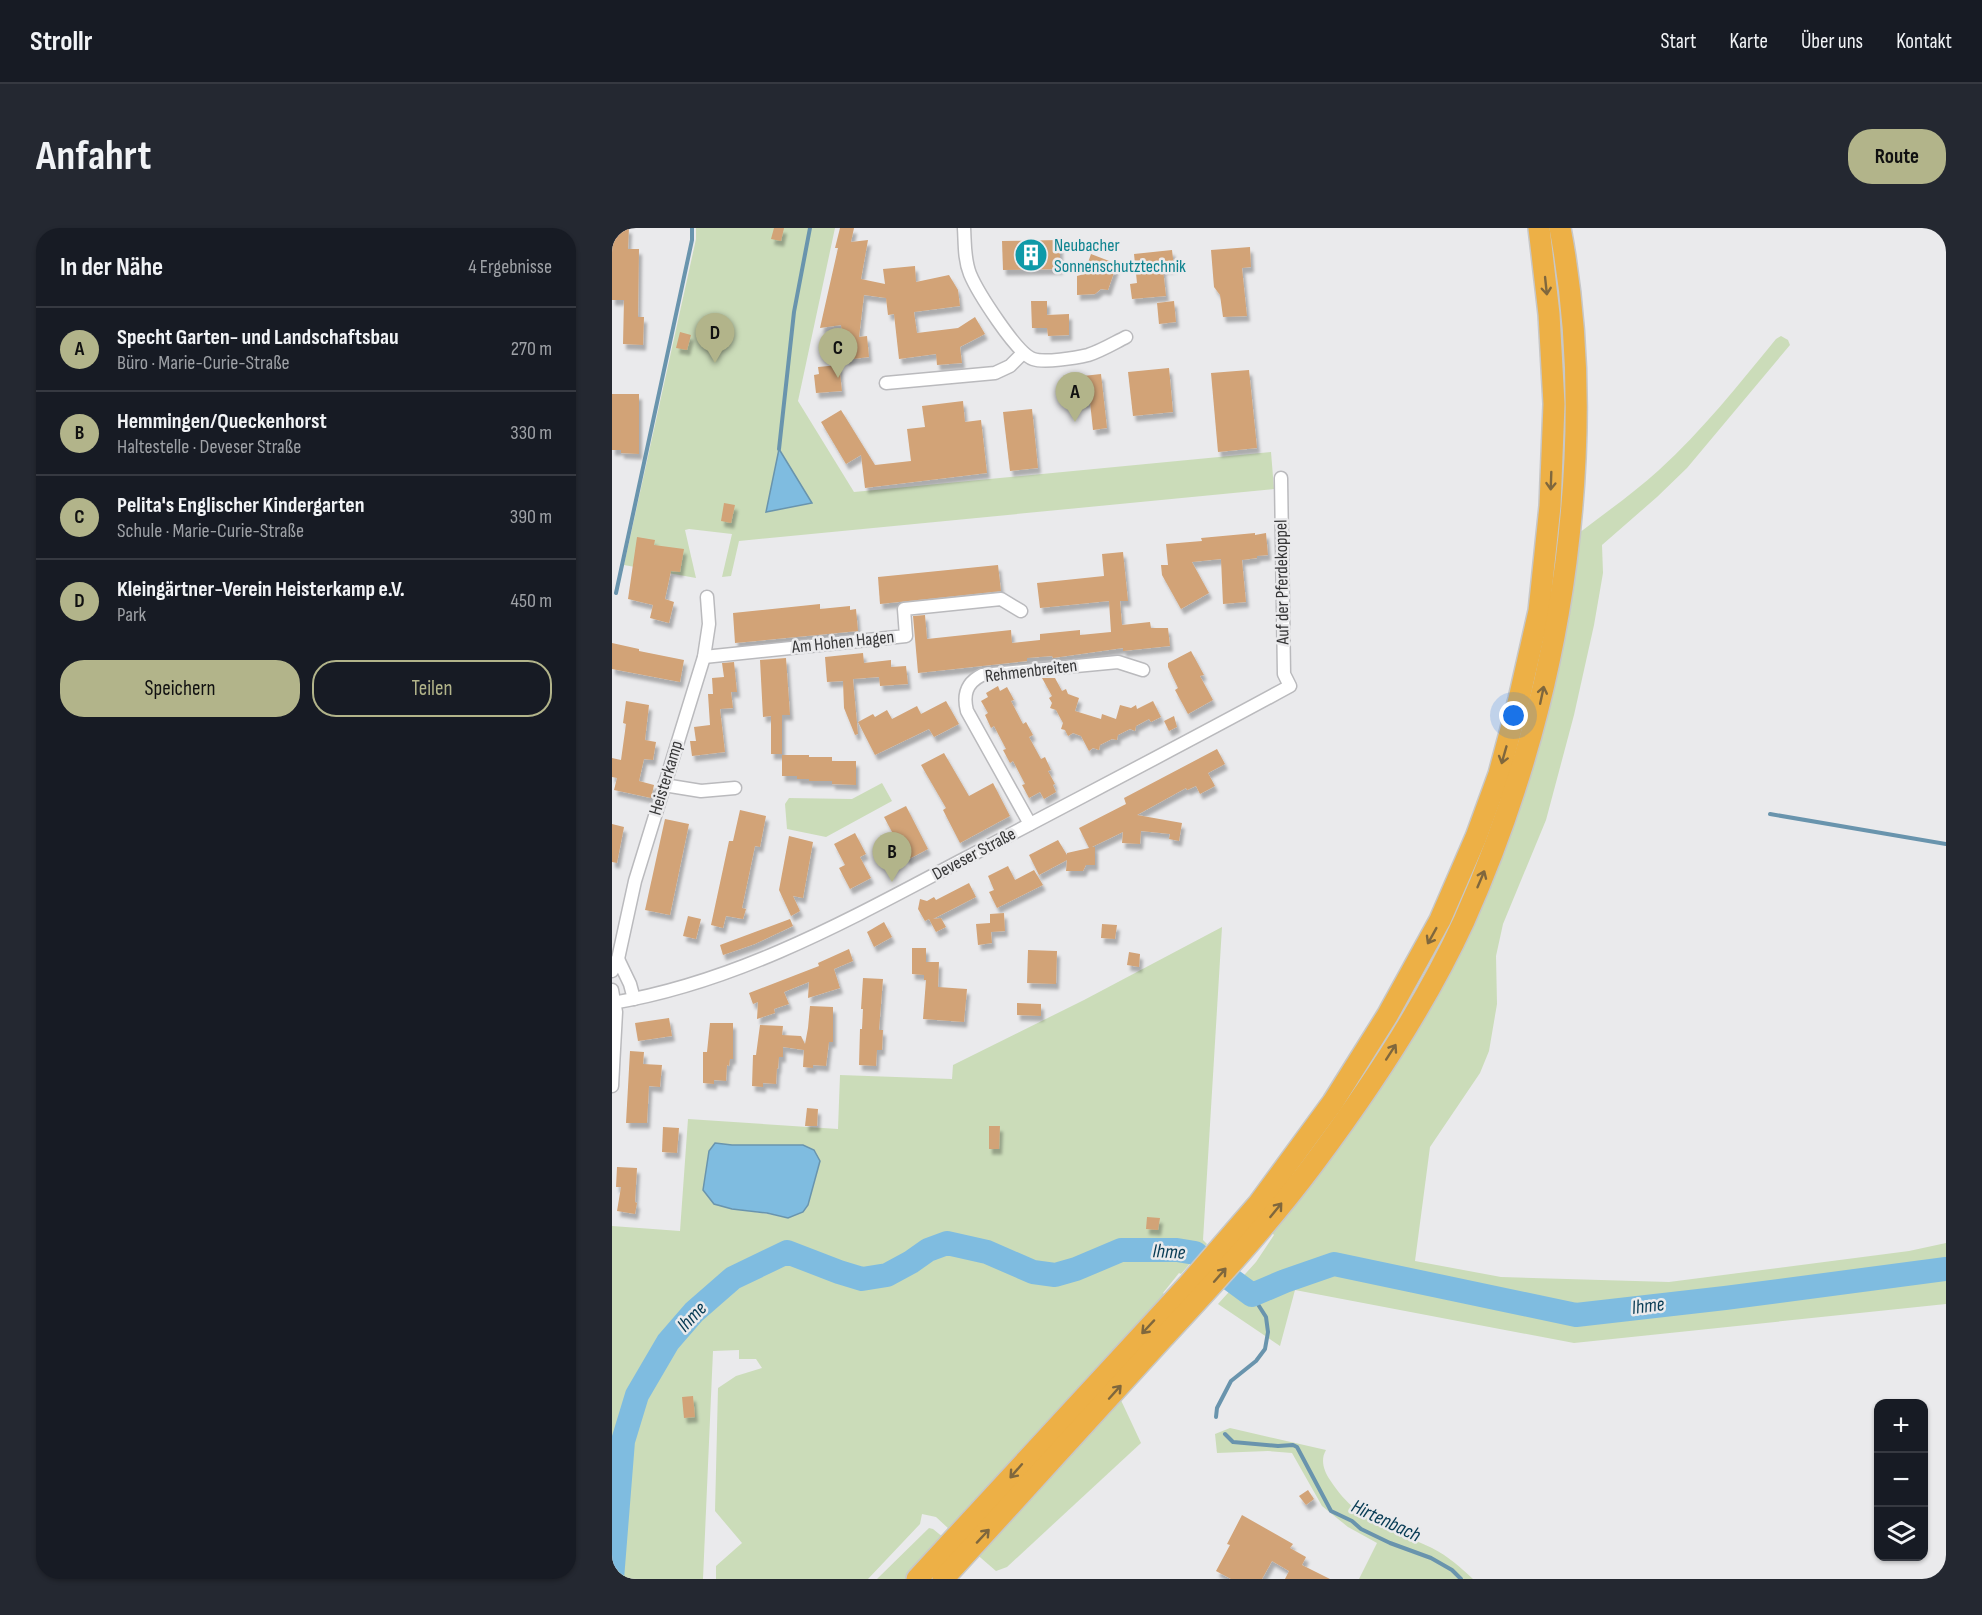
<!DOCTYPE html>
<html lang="de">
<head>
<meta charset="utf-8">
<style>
  body { margin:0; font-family:"Sofia Sans Condensed",sans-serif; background:#242831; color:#f1f3f6 }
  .controls { position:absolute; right:18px; bottom:18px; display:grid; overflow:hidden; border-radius:12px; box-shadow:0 2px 4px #0004 }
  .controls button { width:54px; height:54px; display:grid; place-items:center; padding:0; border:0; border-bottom:2px solid #363941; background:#171b24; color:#f1f3f6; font:30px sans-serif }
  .you { position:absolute; left:902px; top:488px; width:21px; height:21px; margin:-15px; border:4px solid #fff; border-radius:50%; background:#1a73e8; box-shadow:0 0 0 9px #1a73e833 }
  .badge { display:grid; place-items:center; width:39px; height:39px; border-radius:50%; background:#b2b48a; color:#111; font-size:20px; font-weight:700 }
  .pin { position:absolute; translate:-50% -50px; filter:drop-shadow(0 2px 3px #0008) }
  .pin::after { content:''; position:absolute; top:32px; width:21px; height:18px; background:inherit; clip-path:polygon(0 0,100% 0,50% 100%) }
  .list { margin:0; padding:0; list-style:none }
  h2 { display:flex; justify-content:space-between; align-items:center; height:78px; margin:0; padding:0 24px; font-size:26px }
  h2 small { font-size:20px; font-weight:400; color:#9ea1a6 }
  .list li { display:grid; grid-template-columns:39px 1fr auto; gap:18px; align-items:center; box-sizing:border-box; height:84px; padding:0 24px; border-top:2px solid #363941 }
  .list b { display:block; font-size:22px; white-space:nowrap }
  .list p { margin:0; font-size:20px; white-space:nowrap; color:#9ea1a6 }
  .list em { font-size:20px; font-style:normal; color:#9ea1a6 }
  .actions { display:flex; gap:12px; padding:18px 24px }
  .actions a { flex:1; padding:14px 0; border:2px solid #b2b48a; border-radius:24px; text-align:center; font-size:21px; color:#b2b48a }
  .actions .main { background:#b2b48a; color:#111 }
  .icon { flex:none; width:33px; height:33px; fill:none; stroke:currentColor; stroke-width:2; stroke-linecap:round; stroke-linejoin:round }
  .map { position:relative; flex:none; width:1334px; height:1351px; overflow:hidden; border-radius:24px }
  header { display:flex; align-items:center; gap:36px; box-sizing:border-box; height:84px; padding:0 30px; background:#171b24; border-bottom:2px solid #363941 }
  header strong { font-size:28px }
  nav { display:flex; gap:33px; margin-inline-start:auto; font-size:21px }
  .intro { display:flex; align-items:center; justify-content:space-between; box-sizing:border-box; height:144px; padding:0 36px }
  h1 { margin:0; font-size:42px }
  .button { padding:15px 27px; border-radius:24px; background:#b2b48a; color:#111; font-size:21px; font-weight:700 }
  main { display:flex; gap:36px; padding:0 36px }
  aside { flex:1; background:#171b24; border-radius:24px; box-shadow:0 2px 4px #0004 }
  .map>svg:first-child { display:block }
  .green { fill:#cbdcb9; fill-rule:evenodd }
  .water { fill:#7fbce0; stroke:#6994ad; stroke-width:1.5 }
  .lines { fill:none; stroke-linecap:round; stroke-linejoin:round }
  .stream { stroke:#6994ad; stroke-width:4 }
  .river { stroke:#7fbce0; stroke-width:24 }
  .building { fill:#d2a377; filter:url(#shadow) }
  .street-casing { stroke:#bababd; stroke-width:15 }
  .highway-casing { stroke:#c7c7c7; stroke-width:24 }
  .street { stroke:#fff; stroke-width:12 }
  .highway { stroke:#edb046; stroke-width:21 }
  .oneway { stroke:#7f673d }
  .labels { text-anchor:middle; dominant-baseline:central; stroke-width:5; stroke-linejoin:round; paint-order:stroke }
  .culture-label { font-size:18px; fill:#0d838f; stroke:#eaeaec; text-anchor:start }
  .street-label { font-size:18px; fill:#363637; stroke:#eaeaec }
  .water-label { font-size:20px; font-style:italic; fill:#073b54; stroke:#eaeaec }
</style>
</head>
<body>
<header>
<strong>Strollr</strong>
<nav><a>Start</a><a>Karte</a><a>Über uns</a><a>Kontakt</a></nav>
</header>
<div class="intro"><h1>Anfahrt</h1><a class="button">Route</a></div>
<main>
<aside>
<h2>In der Nähe<small>4 Ergebnisse</small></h2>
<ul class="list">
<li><span class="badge">A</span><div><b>Specht Garten- und Landschaftsbau</b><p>Büro · Marie-Curie-Straße</p></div><em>270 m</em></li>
<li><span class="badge">B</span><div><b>Hemmingen/Queckenhorst</b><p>Haltestelle · Deveser Straße</p></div><em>330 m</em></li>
<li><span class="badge">C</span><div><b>Pelita's Englischer Kindergarten</b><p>Schule · Marie-Curie-Straße</p></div><em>390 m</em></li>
<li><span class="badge">D</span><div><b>Kleingärtner-Verein Heisterkamp e.V.</b><p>Park</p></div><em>450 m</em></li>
</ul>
<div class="actions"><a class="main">Speichern</a><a>Teilen</a></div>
</aside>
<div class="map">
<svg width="1334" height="1351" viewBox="0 0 1334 1351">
  <defs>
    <filter id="shadow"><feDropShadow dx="3" dy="5.5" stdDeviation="1.5" flood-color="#0004"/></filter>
  </defs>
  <rect width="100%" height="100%" fill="#eaeaec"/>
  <g class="green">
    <polygon points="84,0 223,0 186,173 242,264 659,224 662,261 127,313 119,348 110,349 120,306 77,301 73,302 84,350 12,337 84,11"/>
    <path d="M1169,108L1176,112L1178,117L1075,240L1045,269L990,317L991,345L982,397L962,487L934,592L891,696L884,728L885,776L877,823L868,845L818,919L803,1033L889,1049L1057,1054L1297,1023L1334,1015V1076L962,1115L683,1062L668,1118L606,1076L644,1034L662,1007L657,1002L724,914L890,623L915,557L932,484L967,305C994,284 1022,265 1047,242C1091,202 1127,156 1164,111Z"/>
    <polygon points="270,555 280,573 214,609 175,601 173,576 177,570 240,571"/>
    <path d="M610,699L591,1012L595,1016L569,1046L567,1045L551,1065L553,1067L337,1301L324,1289L310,1286L308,1296L256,1351H104V1338L130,1315L103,1283L106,1160L124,1148L150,1140L144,1131H127V1122L101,1123L91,1351H4L14,1214L28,1169L58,1116L84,1087L76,1086C55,1109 34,1136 21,1165C2,1208 3,1271 0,1319V998L68,1003L76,891L226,901L228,847L340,851L341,837L472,772ZM103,915L208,933L196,977L176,990C152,984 126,983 102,976C96,950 92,941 103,915Z"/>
    <polygon points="507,1168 529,1215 395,1339 384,1343 362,1324"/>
    <path d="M618,1200L714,1222C708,1232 712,1243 718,1252C747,1296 776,1299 820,1320C836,1328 848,1339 861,1351H747L765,1315L736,1299L710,1278L680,1225L656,1223L605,1225L603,1206Z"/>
    <polygon points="317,1300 321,1301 332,1310 295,1351 265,1351"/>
  </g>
  <g class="water">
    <polygon points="167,221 200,275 154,284"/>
    <polygon points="103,915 120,917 191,917 202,922 208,933 196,977 191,984 176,990 155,985 120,981 102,976 91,962 97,923"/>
  </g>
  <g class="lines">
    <g class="stream">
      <polyline points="167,221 182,84 198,0"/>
      <polyline points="4,365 80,12 80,0"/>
      <polyline points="1158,586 1334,616"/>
      <polyline points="604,1189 605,1180 619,1153 644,1133 653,1121 656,1104 654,1089 640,1067"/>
      <polyline points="613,1206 621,1214 666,1218 681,1217 685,1219 719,1283 740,1293 749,1301 778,1315 819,1330 840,1342 849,1351"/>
    </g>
    <polyline class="river" points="0,1351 11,1213 25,1167 56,1114 82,1084 121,1050 175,1024 227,1044 250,1051 275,1047 299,1034 316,1022 335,1015 375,1024 421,1044 443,1047 464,1041 509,1022 565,1022 583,1025 640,1067 673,1053 722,1036 964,1087 1113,1070 1334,1041"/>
  </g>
  <g class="building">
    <polygon points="0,0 17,0 16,21 27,21 26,89 32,89 31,117 11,116 12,72 0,72"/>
    <polygon points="162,0 172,0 169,13 159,11"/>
    <polygon points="228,0 242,0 239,14 256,12 249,51 273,56 271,41 303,38 304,54 337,47 346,62 348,78 302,84 305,105 346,100 363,89 373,106 348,119 350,135 325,137 324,126 287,131 282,86 276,87 274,70 252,67 247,109 255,108 257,129 233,132 229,97 208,100 226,20 223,20"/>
    <polygon points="448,12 448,41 391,42 390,13"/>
    <polygon points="638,19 639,39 630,40 635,88 611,89 608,67 602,59 599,22"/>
    <polygon points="560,22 562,39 551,41 554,68 520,71 518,56 525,55 522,26"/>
    <polygon points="479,26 505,36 496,62 489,61 483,66 465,67 465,48 472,46"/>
    <polygon points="419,73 435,73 435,87 457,86 457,107 436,108 435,100 420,100"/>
    <polygon points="562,73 564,94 547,96 545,75"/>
    <polygon points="68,104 79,107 75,122 64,120"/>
    <polygon points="227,137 230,163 204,165 202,147 207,146 206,139"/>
    <polygon points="557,140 561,184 521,188 516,144"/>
    <polygon points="637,142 645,220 606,224 599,145"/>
    <polygon points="489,146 495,200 481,202 478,174 456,176 453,150"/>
    <polygon points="0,166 27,166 27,226 9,225 9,222 0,222"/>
    <polygon points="351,173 353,194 369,192 375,245 253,260 249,227 234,236 209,194 229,182 263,237 299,233 295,201 313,199 310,178"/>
    <polygon points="420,181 426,240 398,243 391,184"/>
    <polygon points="112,275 123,277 119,295 109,293"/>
    <polygon points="643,305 643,307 654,305 656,327 645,328 645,330 630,332 634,374 611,376 609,331 580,334 597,365 569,381 550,347 549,337 556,337 554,316 590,313 589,310"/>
    <polygon points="25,309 43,312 42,317 72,321 68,344 59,343 53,371 62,374 57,395 38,390 41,377 16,371"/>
    <polygon points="511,324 516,373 508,373 510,397 538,394 539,400 556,400 558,418 511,423 511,420 441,430 440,428 415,430 415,433 306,445 301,388 313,387 315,411 399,402 400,415 428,412 428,406 468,402 468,407 499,404 497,373 428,380 425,355 492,348 490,326"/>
    <polygon points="386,337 389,363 268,376 266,349"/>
    <polygon points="208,376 208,381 238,378 238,382 244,381 246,403 123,415 121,385"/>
    <polygon points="0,415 27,421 27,423 72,432 68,454 0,441"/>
    <polygon points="579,423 592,447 588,448 601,472 576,486 563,462 566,460 556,439 556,435"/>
    <polygon points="251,425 252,435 279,432 279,439 294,438 296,456 268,458 267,449 241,451 246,506 243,507 232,480 231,453 215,454 213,429"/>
    <polygon points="174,430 178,487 170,487 170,526 159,526 159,488 151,489 148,432"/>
    <polygon points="122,434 125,464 119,464 121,480 108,481 113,524 80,528 78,513 84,513 82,499 98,497 96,466 101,466 100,450 112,449 110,435"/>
    <polygon points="430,450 443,450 450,463 454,461 456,466 467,470 463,483 489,491 490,486 504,491 508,477 519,480 524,477 525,481 541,473 549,489 539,494 537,491 524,498 523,503 518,501 506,507 505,512 500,511 488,517 487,522 481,520 477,523 469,508 461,505 456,508 453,502 449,501 451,495 444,482 438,480 440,475 437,470 440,468"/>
    <polygon points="386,458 388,463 395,459 402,472 399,473 411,496 414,494 421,507 417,509 429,531 433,529 439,542 436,543 443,556 441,557 444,564 432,571 428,564 417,570 410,557 413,556 401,533 398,535 391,522 394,521 382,498 379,500 373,487 376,485 369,473 376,469 374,465"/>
    <polygon points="14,473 37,477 33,512 44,514 41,532 32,531 27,553 42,557 39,570 2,562 5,550 0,549 0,530 9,532 14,496 11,495"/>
    <polygon points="334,473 347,496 322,509 317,501 263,527 246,494 261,486 263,489 275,482 280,491 305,478 309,486"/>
    <polygon points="562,488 565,499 557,503 552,493"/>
    <polygon points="605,521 613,536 596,545 603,558 588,566 584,558 575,562 574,560 525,587 570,595 567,613 557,611 558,606 529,603 528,616 510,615 511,604 480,619 483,619 483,637 474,637 471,643 454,643 455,632 427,647 417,627 446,612 455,627 455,625 477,620 467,600 514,576 512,570"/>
    <polygon points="332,525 357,568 381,555 398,588 348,615 331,582 334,580 309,537"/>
    <polygon points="170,527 197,527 197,529 220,529 220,533 244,533 244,557 220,556 220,553 197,553 197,551 185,551 185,548 170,548"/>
    <polygon points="294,578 316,621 295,632 272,589"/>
    <polygon points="128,582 154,588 148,619 143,618 130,680 134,681 131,691 114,688 111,700 99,697 117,613 121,613"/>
    <polygon points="53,591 77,596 58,687 33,682"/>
    <polygon points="0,596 12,599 5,635 0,634"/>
    <polygon points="243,605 254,626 248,629 259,650 238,661 227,640 233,637 222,616"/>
    <polygon points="177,608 201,614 191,670 181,668 188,683 179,688 167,662"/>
    <polygon points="396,638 403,652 422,642 431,657 385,680 377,664 382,662 376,648"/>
    <polygon points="357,655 364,669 321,691 329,690 334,699 324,704 317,691 313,693 306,681 308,671 315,673 322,669 324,672"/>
    <polygon points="392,685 393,703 379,704 380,715 366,717 364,696 378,695 378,686"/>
    <polygon points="76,688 89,691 84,711 71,708"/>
    <polygon points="178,691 181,698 143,716 111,727 108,717"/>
    <polygon points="272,694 280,709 262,719 255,704"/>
    <polygon points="490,696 505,697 503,711 489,710"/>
    <polygon points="300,720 314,720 314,734 327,734 326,759 355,761 352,794 311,791 314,752 312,752 312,747 300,746"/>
    <polygon points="237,721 241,733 222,741 228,760 196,770 197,754 172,764 177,776 162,781 163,785 145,791 146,774 141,776 137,765 207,738 206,735"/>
    <polygon points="416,722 445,723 444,756 415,755"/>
    <polygon points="517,724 528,726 527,739 515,737"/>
    <polygon points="251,750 271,751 267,802 271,802 270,822 265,822 264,838 247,837 248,801 250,801 251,781 249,781"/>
    <polygon points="405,775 429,776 429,788 405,787"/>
    <polygon points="198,778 221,779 221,814 217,814 214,838 201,837 201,840 191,839 192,822 171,819 171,829 167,829 166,841 165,840 164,856 151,855 151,859 140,858 141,827 144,827 148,797 171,798 170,807 189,808 193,816 196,800"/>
    <polygon points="57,790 60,808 26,813 23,795"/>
    <polygon points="98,795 121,795 121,831 118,831 117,838 115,837 114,853 102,852 102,856 91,855 91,824 95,824"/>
    <polygon points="18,823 32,824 31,836 50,837 48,859 37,858 35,895 14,895"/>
    <polygon points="195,880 206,881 205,898 193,898"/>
    <polygon points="377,898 388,898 387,921 377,921"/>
    <polygon points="51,899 67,900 65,925 50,924"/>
    <polygon points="5,939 25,940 23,974 25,975 23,986 5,983 9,959 4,959"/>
    <polygon points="535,989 548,990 546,1002 534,1001"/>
    <polygon points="81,1168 83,1189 72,1190 70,1169"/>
    <polygon points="696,1262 702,1271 694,1277 687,1268"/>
    <polygon points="630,1287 681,1316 678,1320 694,1329 690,1337 718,1351 673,1351 677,1343 660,1333 650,1351 619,1351 604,1343 618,1317 615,1316"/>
  </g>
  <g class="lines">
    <g class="street-casing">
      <g id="street">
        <path d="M352,0C353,15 352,31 358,46C365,63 404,125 421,131C432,135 464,130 476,127C489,123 502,115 514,109"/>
        <polyline points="274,155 383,145 398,138 411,125"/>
        <polyline points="92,429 294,408 292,381 389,371 409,383"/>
        <polyline points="52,557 89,563 123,560"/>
        <path d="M418,596L355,483C351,467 354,455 370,447L506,434L531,442"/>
        <polyline points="6,731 23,653 92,429 97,396 95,369"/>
        <polyline points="0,743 6,731 18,756 22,771"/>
        <polyline points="0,762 4,784 0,858"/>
        <path d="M0,775C127,754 240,690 352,631C461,573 570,517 678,458L672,446L669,250"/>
      </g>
    </g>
    <g class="highway-casing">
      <g id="highway">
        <polyline points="305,1351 576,1057 647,975 721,874 775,788 828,692 864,609 887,546 907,471 927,383 938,278 942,176 937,86 927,0"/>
        <path d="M331,1351C404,1270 479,1190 552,1109C603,1054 655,998 700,938C757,862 812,780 852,693C903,579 938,458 954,334C968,224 969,110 948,0"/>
      </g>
    </g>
    <use href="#street" class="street"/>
    <use href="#highway" class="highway"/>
  </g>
  <defs><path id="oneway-shaft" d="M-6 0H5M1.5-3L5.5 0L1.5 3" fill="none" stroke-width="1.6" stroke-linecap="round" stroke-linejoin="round" transform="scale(1.5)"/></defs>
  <g class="oneway">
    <use href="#oneway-shaft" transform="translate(934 58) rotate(84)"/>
    <use href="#oneway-shaft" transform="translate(939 253) rotate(92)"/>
    <use href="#oneway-shaft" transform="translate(930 467) rotate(-78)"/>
    <use href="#oneway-shaft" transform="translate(892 527) rotate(106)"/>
    <use href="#oneway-shaft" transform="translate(869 651) rotate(-67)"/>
    <use href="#oneway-shaft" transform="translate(820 708) rotate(119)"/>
    <use href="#oneway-shaft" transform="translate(779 824) rotate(-57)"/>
    <use href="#oneway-shaft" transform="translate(664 982) rotate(-51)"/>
    <use href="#oneway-shaft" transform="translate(608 1047) rotate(-49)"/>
    <use href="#oneway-shaft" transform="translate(536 1099) rotate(133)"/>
    <use href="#oneway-shaft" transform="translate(503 1164) rotate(-48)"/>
    <use href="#oneway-shaft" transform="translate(404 1243) rotate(131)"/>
    <use href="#oneway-shaft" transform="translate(371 1308) rotate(-47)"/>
  </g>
  <defs>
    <g id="building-disc" transform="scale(1.725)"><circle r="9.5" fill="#0f9aa8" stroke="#eaeaec"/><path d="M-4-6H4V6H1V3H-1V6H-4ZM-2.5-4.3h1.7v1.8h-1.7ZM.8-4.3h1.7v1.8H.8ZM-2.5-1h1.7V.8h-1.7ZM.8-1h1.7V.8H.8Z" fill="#fff"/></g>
  </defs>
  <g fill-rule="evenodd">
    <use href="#building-disc" x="419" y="27"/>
  </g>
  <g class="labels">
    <g class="culture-label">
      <text x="442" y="17">Neubacher<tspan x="442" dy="21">Sonnenschutztechnik</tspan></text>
    </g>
    <g class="street-label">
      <text transform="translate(670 354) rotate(-91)">Auf der Pferdekoppel</text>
      <text transform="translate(231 414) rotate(-6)">Am Hohen Hagen</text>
      <text transform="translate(419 443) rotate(-7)">Rehmenbreiten</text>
      <text transform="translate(54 550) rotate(-73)">Heisterkamp</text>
      <text transform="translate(362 626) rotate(-28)">Deveser Straße</text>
    </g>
    <g class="water-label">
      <text transform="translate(557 1024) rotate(3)">Ihme</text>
      <text transform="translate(1036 1078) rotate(-7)">Ihme</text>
      <text transform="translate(80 1089) rotate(-46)">Ihme</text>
      <text transform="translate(774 1293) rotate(25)">Hirtenbach</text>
    </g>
  </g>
</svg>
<div class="controls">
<button>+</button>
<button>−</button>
<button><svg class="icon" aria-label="layers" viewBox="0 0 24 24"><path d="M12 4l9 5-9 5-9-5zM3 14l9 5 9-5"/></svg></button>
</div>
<div class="you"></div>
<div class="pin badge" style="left:463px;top:194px">A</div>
<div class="pin badge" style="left:280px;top:654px">B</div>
<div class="pin badge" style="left:226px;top:150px">C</div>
<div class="pin badge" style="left:103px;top:135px">D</div>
</div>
</main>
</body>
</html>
